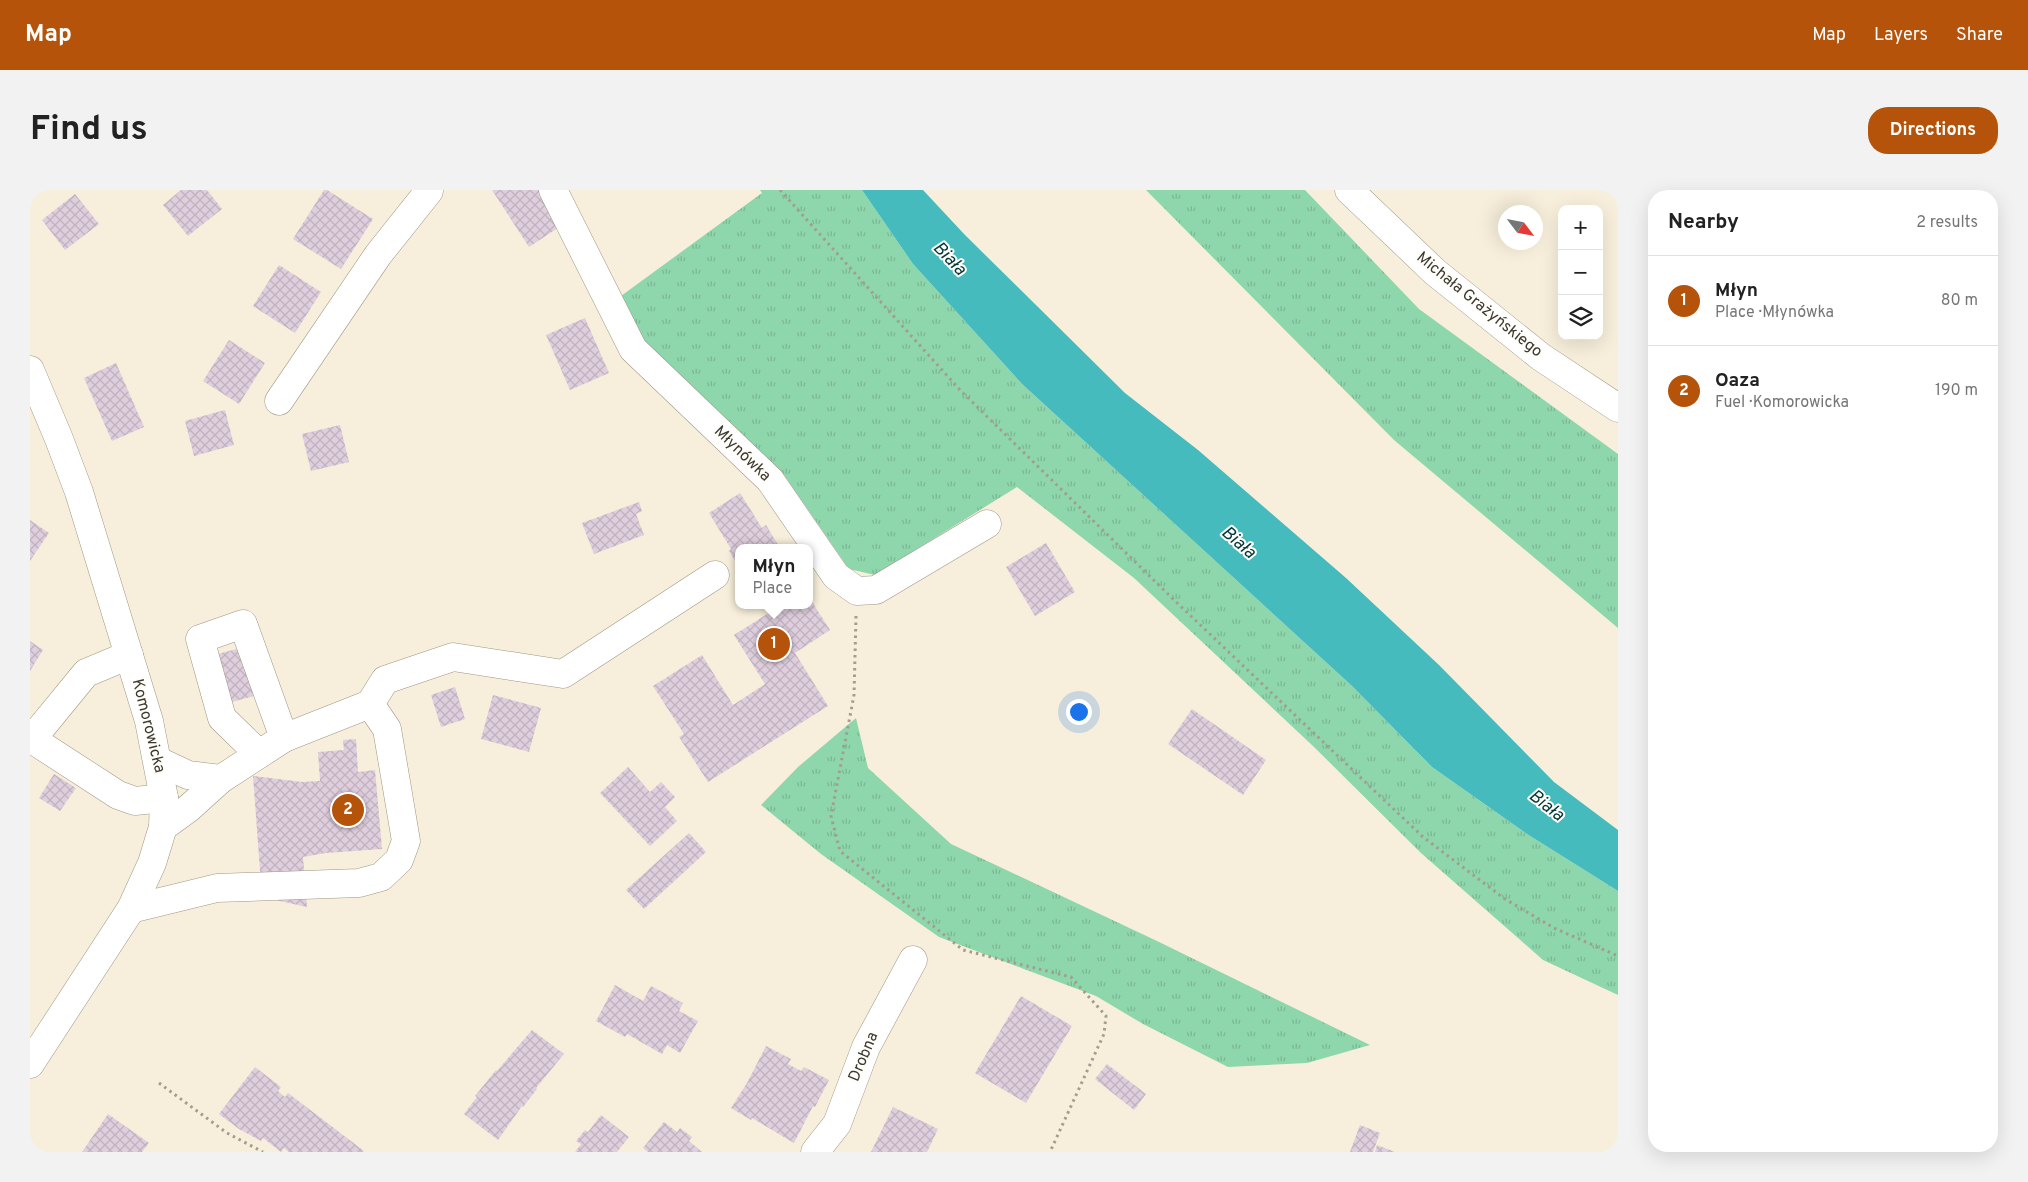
<!DOCTYPE html>
<html lang="en">
<head>
<meta charset="utf-8">
<style>
  body { margin:0; font-family:Overpass,sans-serif; background:#f2f2f2; color:#222 }
  .controls { position:absolute; right:15px; top:15px; display:grid; overflow:hidden; border-radius:10px; box-shadow:0 5px 20px #0002 }
  .controls button { width:45px; height:45px; display:grid; place-items:center; padding:0; border:0; border-bottom:1px solid #e0e0e0; background:#fff; color:#222; font:25px sans-serif }
  .compass { position:absolute; left:1468px; top:15px; width:45px; height:45px; border-radius:50%; background:#fff; box-shadow:0 5px 20px #0002; rotate:122deg }
  .you { position:absolute; left:1048px; top:521px; width:18px; height:18px; margin:-12px; border:4px solid #fff; border-radius:50%; background:#1a73e8; box-shadow:0 0 0 8px #1a73e833 }
  .badge { display:grid; place-items:center; width:32px; height:32px; border-radius:50%; background:#b45309; color:#fff; font-size:16px; font-weight:700 }
  .pin { position:absolute; translate:-50% -50%; border:2px solid #fff; box-shadow:0 1px 5px #0006 }
  .popup { position:absolute; left:705px; top:354px; width:78px; height:65px; box-sizing:border-box; display:grid; place-content:center; border-radius:10px; background:#fff; filter:drop-shadow(0 1px 4px #0005); font-size:16px; white-space:nowrap; color:#767676 }
  .popup b { font-size:19px; color:#222 }
  .popup::after { content:''; position:absolute; left:50%; top:100%; margin-left:-10px; border:10px solid transparent; border-top-color:#fff }
  .list { margin:0; padding:0; list-style:none }
  h2 { display:flex; justify-content:space-between; align-items:center; height:65px; margin:0; padding:0 20px; font-size:21px }
  h2 small { font-size:16px; font-weight:400; color:#767676 }
  .list li { display:grid; grid-template-columns:32px 1fr auto; gap:15px; align-items:center; box-sizing:border-box; height:90px; padding:0 20px; border-top:1px solid #e0e0e0 }
  .list b { display:block; font-size:19px; white-space:nowrap }
  .list p { margin:0; font-size:16px; white-space:nowrap; color:#767676 }
  .list em { font-size:16px; font-style:normal; color:#767676 }
  .icon { flex:none; width:28px; height:28px; fill:none; stroke:currentColor; stroke-width:2; stroke-linecap:round; stroke-linejoin:round }
  .map { position:relative; flex:none; width:1588px; height:962px; overflow:hidden; border-radius:20px }
  header { display:flex; align-items:center; gap:30px; box-sizing:border-box; height:70px; padding:0 25px; background:#b45309; color:#fff }
  header strong { font-size:24px }
  nav { display:flex; gap:28px; margin-inline-start:auto; font-size:18px }
  .intro { display:flex; align-items:center; justify-content:space-between; box-sizing:border-box; height:120px; padding:0 30px }
  h1 { margin:0; font-size:35px }
  .button { padding:12px 22px; border-radius:20px; background:#b45309; color:#fff; font-size:18px; font-weight:700 }
  main { display:flex; gap:30px; padding:0 30px }
  aside { flex:1; background:#fff; border-radius:20px; box-shadow:0 5px 20px #0002 }
  .map>svg:first-child { display:block }
  .grass { fill:url(#grass-tufts) }
  .water { fill:#46bbbe }
  .building { fill:url(#building-cross-hatch) }
  .lines { fill:none; stroke-linecap:round; stroke-linejoin:round }
  .minor-casing { stroke:#9f9785; stroke-width:29 }
  .path { stroke:#a39d8f; stroke-width:3; stroke-dasharray:2.5 4; stroke-linecap:butt }
  .minor { stroke:#fff; stroke-width:28 }
  .labels { text-anchor:middle; dominant-baseline:central; stroke-width:4; stroke-linejoin:round; paint-order:stroke }
  .street-label { font-size:16px; fill:#3c3931; stroke:#fefdf9 }
  .water-label { font-size:18px; font-style:italic; fill:#003637; stroke:#fefdf9 }
</style>
</head>
<body>
<header>
<strong>Map</strong>
<nav><a>Map</a><a>Layers</a><a>Share</a></nav>
</header>
<div class="intro"><h1>Find us</h1><a class="button">Directions</a></div>
<main>
<div class="map">
<svg width="1588" height="962" viewBox="0 0 1588 962">
  <defs>
    <pattern id="grass-tufts" width="24" height="20" patternUnits="userSpaceOnUse" patternTransform="scale(1.25)"><rect width="24" height="20" fill="#8ed6ab"/><path d="M3 7l-1-3M5 7V3M7 7l1-3M15 17l-1-3M17 17v-4M19 17l1-3" fill="none" stroke="#7bb894"/></pattern>
    <pattern id="building-cross-hatch" width="8" height="8" patternUnits="userSpaceOnUse" patternTransform="scale(1.25)"><rect width="8" height="8" fill="#dfcedd"/><path d="M0 0l8 8M0 8l8-8" fill="none" stroke="#c0b2be"/></pattern>
  </defs>
  <rect width="100%" height="100%" fill="#f7efdb"/>
  <g class="grass">
    <polygon points="730,0 832,0 883,74 992,194 1322,496 1402,577 1497,644 1588,701 1588,805 1513,770 1391,663 1283,556 1104,388 987,297 845,385 819,379 752,282 615,153 591,106 732,3"/>
    <polygon points="1116,0 1275,0 1389,119 1588,264 1588,438 1364,250"/>
    <polygon points="826,528 838,578 921,654 1127,751 1340,855 1277,873 1198,877 1113,834 1066,806 909,747 791,664 731,615 768,577"/>
  </g>
  <polygon class="water" points="832,0 893,0 935,45 1095,203 1168,260 1316,388 1409,475 1524,592 1588,640 1588,701 1497,644 1402,577 1322,496 992,194 883,74"/>
  <g class="building">
    <polygon points="151,0 177,0 192,19 158,46 133,15"/>
    <polygon points="294,0 297,0 343,29 311,79 263,49"/>
    <polygon points="462,0 511,0 534,34 499,57"/>
    <polygon points="45,4 69,34 35,60 12,30"/>
    <polygon points="249,75 291,102 265,143 223,116"/>
    <polygon points="555,128 579,183 540,200 516,145"/>
    <polygon points="199,150 235,173 209,214 173,191"/>
    <polygon points="86,173 114,237 82,251 54,188"/>
    <polygon points="195,220 204,255 164,266 155,231"/>
    <polygon points="310,235 319,272 281,281 272,244"/>
    <polygon points="710,303 732,338 736,335 750,358 709,358 709,377 699,361 701,359 679,323"/>
    <polygon points="609,312 612,321 606,324 614,345 564,364 552,333"/>
    <polygon points="0,330 19,343 0,371"/>
    <polygon points="1016,353 1045,402 1005,426 976,377"/>
    <polygon points="779,407 800,440 765,463 798,516 678,592 649,547 654,544 623,496 672,465 703,515 735,494 704,445 742,421 739,415 779,415"/>
    <polygon points="0,451 13,460 0,481"/>
    <polygon points="210,458 224,506 202,512 188,464"/>
    <polygon points="425,497 435,529 411,537 401,505"/>
    <polygon points="463,505 511,518 499,562 451,549"/>
    <polygon points="1162,519 1236,570 1213,605 1138,554"/>
    <polygon points="326,549 328,582 345,580 352,659 296,663 273,667 277,717 232,707 223,586 272,592 290,591 288,562 314,560 313,550"/>
    <polygon points="598,577 620,602 631,592 645,607 635,617 647,631 620,656 570,603"/>
    <polygon points="24,584 46,598 30,621 9,608"/>
    <polygon points="659,643 676,662 614,719 596,700"/>
    <polygon points="585,795 613,811 621,796 653,813 649,821 668,831 650,863 637,855 632,864 597,844 595,847 566,831"/>
    <polygon points="991,806 1042,836 996,913 945,883"/>
    <polygon points="502,840 534,864 506,898 507,899 493,917 492,916 468,950 434,924 447,907 445,906 466,880 467,881"/>
    <polygon points="736,856 761,869 758,874 771,881 774,877 799,890 785,917 783,916 764,953 722,928 721,930 701,918 717,893"/>
    <polygon points="1077,874 1116,904 1104,920 1065,889"/>
    <polygon points="225,877 251,897 248,901 255,907 258,903 334,961 333,962 259,962 254,958 251,962 233,948 231,951 209,939 189,924"/>
    <polygon points="863,917 908,939 897,962 841,962"/>
    <polygon points="78,924 119,953 112,962 52,962"/>
    <polygon points="571,925 599,947 587,962 545,962 551,954 546,951 555,940 558,942"/>
    <polygon points="634,932 647,942 650,938 662,947 659,951 672,962 618,962 613,958"/>
    <polygon points="1330,935 1350,943 1343,962 1320,962"/>
    <polygon points="1347,955 1365,962 1345,962"/>
  </g>
  <g class="lines">
    <g class="minor-casing">
      <g id="minor">
        <polyline points="523,0 603,159 740,290 806,386 827,401 846,400 957,334"/>
        <polyline points="1319,0 1405,82 1511,167 1588,218"/>
        <polyline points="0,180 29,249 49,302 119,531 134,608 133,637 122,673 101,719 0,874"/>
        <polyline points="249,211 348,65 399,1"/>
        <polyline points="0,548 88,605 105,611 134,608"/>
        <polyline points="2,549 56,483 99,465"/>
        <polyline points="229,564 192,528 170,449 213,434 254,548"/>
        <polyline points="128,571 158,585 191,589 254,548 340,514 355,490 423,467 533,484 685,385"/>
        <polyline points="133,637 159,618 191,589"/>
        <polyline points="101,719 187,698 329,693 351,687 369,670 376,651 357,539 340,514"/>
        <polyline points="785,962 807,934 836,857 883,770"/>
      </g>
    </g>
    <g class="path">
      <polyline points="750,0 930,200 1142,408 1393,647 1475,709 1524,738 1588,766"/>
      <polyline points="826,426 824,505 801,626 810,661 933,760 1041,787 1076,826 1074,844 1020,962"/>
      <polyline points="129,893 197,943 233,962"/>
    </g>
    <use href="#minor" class="minor"/>
  </g>
  <g class="labels">
    <g class="street-label">
      <text transform="translate(1449 115) rotate(39)">Michała Grażyńskiego</text>
      <text transform="translate(712 264) rotate(44)">Młynówka</text>
      <text transform="translate(118 536) rotate(76)">Komorowicka</text>
      <text transform="translate(834 867) rotate(-67)">Drobna</text>
    </g>
    <g class="water-label">
      <text transform="translate(919 69) rotate(46)">Biała</text>
      <text transform="translate(1208 353) rotate(41)">Biała</text>
      <text transform="translate(1516 616) rotate(38)">Biała</text>
    </g>
  </g>
</svg>
<div class="controls">
<button>+</button>
<button>−</button>
<button><svg class="icon" aria-label="layers" viewBox="0 0 24 24"><path d="M12 4l9 5-9 5-9-5zM3 14l9 5 9-5"/></svg></button>
</div>
<svg class="compass" viewBox="-18 -18 36 36"><path d="M0-13l5 13h-10z" fill="#e53935"/><path d="M0 13l5-13h-10z" fill="#767676"/></svg>
<div class="you"></div>
<div class="pin badge" style="left:744px;top:454px">1</div>
<div class="popup"><b>Młyn</b>Place</div>
<div class="pin badge" style="left:318px;top:620px">2</div>
</div>
<aside>
<h2>Nearby<small>2 results</small></h2>
<ul class="list">
<li><span class="badge">1</span><div><b>Młyn</b><p>Place · Młynówka</p></div><em>80 m</em></li>
<li><span class="badge">2</span><div><b>Oaza</b><p>Fuel · Komorowicka</p></div><em>190 m</em></li>
</ul>
</aside>
</main>
</body>
</html>
